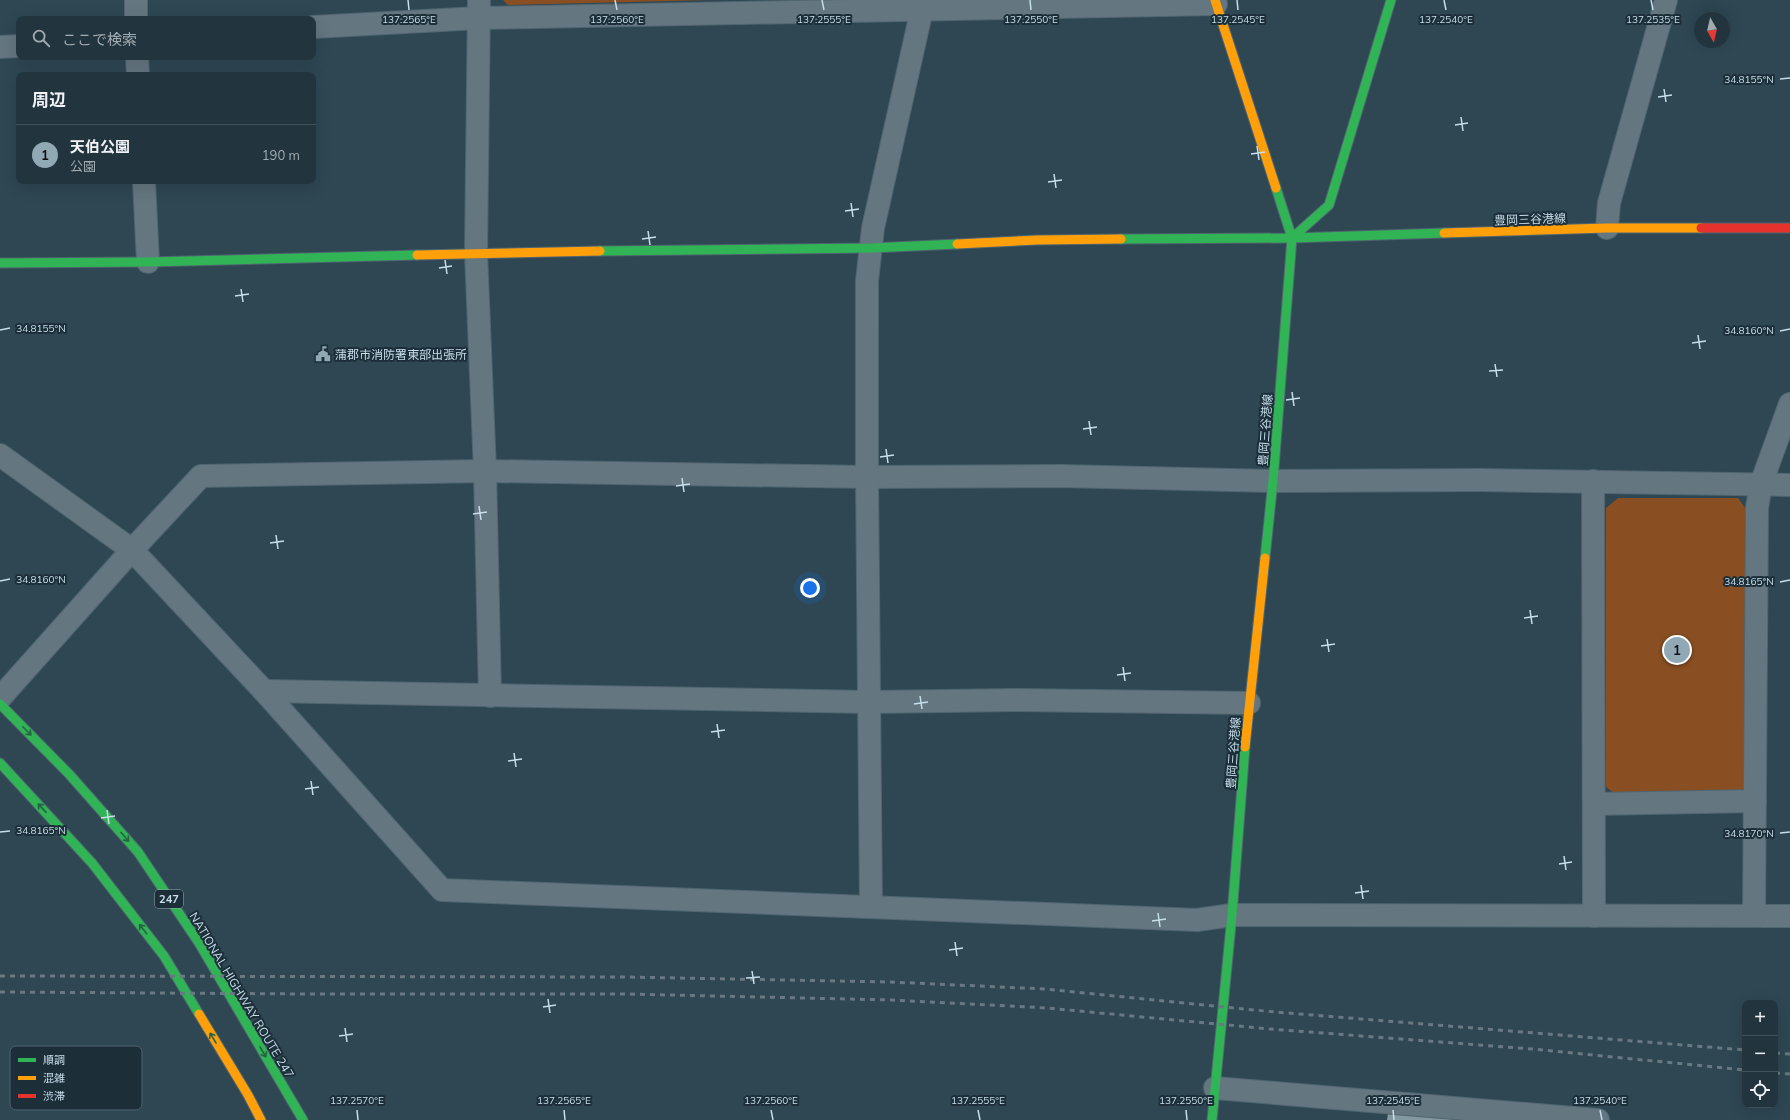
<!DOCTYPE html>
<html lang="ja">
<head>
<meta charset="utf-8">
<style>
  body { margin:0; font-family:Mulish,"Noto Sans JP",sans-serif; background:#2e4049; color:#f1f3f6 }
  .controls { position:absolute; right:12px; bottom:12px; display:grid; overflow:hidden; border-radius:8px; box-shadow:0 4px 16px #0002 }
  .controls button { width:36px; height:36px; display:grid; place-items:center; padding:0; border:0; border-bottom:1px solid #3f5058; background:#22353e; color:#f1f3f6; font:20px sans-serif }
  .compass { position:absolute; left:1694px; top:12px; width:36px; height:36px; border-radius:50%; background:#22353e; box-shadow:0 4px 16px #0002; rotate:172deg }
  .you { position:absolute; left:810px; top:588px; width:14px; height:14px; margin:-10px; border:3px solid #fff; border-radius:50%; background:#1a73e8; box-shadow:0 0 0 6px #1a73e833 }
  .badge { display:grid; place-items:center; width:26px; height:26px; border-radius:50%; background:#91a8b5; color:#111; font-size:13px; font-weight:700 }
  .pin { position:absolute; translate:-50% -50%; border:2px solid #fff; box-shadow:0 1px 4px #0006 }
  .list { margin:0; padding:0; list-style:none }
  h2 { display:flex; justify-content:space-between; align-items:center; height:52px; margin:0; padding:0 16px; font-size:17px }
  h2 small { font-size:13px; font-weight:400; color:#a2abb0 }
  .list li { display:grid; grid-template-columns:26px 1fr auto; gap:12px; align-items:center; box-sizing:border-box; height:60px; padding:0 16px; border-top:1px solid #3f5058 }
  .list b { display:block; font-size:15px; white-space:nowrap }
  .list p { margin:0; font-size:13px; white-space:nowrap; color:#a2abb0 }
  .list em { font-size:13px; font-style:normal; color:#a2abb0 }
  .icon { flex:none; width:22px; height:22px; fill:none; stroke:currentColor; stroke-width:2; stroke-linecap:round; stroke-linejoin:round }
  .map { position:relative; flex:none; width:1790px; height:1120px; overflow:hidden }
  .search { position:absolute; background:#22353e; box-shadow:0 4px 16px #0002; left:16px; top:16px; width:300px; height:44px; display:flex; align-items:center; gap:10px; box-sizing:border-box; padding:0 14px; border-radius:8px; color:#a2abb0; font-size:15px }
  .panel { position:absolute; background:#22353e; box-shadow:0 4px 16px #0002; left:16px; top:72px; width:300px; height:112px; border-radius:8px }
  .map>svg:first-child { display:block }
  .green { fill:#894f23 }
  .building { fill:#8398a1 }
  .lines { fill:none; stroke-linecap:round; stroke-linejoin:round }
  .street-casing { stroke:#4f656f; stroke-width:24 }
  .fast-casing { stroke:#4f656f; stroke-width:11 }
  .slow-casing { stroke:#4f656f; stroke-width:11 }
  .jam-casing { stroke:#4f656f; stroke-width:11 }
  .street { stroke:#647680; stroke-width:22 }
  .fast { stroke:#30b455; stroke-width:9 }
  .slow { stroke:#ff9f0a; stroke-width:9 }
  .jam { stroke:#e5322d; stroke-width:9 }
  .rail { stroke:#697881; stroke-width:3; stroke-dasharray:5 5; stroke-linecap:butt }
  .oneway { stroke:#246444 }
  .ticks { fill:none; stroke:#c6ddea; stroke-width:1.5 }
  .labels { text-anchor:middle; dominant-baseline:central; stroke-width:4; stroke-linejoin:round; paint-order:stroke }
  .shield { fill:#1c2f39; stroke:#93a9b5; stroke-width:1 }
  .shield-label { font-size:11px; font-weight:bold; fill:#c6ddea }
  .street-label { font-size:12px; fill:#c6ddea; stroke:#1c2f39 }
  .poi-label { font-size:12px; fill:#c6ddea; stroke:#1c2f39; text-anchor:start }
  .key { fill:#1c2f39; stroke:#4f636e; stroke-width:1 }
  .key-label { font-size:11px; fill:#c6ddea }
  .ticks-label { font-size:10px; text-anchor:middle; fill:#c6ddea; stroke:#1c2f39; stroke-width:4; stroke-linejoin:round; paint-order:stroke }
</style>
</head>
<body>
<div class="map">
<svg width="1790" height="1120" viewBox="0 0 1790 1120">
  <rect width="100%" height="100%" fill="#2e4753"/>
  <g class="green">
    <polygon points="503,0 709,0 508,5"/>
    <polygon points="1618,498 1738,498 1748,512 1746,788 1734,797 1619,797 1606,787 1606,508"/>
  </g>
  <polygon class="building" points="1388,1113 1455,1119 1455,1120 1387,1120"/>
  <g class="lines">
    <g class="street-casing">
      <g id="street">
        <polyline points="136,0 136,19"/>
        <polyline points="479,0 476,253 485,471 490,696"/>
        <polyline points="313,27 479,18 1216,4"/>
        <polyline points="0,47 19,46"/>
        <polyline points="137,57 138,75"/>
        <polyline points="144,181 148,262"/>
        <polyline points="1607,228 1609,203 1666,0"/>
        <polyline points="0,455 132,550 264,691 442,890 1197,920 1232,915 1790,916"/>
        <polyline points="1593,481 1594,916"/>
        <polyline points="264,691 869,702 1016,700 1249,703"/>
        <polyline points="0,698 132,550 201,476 485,471 867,477 1061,476 1273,481 1480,480 1790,485"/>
        <polyline points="1594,804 1755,801"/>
        <polyline points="871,907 867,477 867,281 873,228 924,0"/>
        <polyline points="1754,916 1757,508 1761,484 1790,404"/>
        <polyline points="1215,1088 1598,1120"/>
      </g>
    </g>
    <g class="fast-casing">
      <g id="fast">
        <polyline points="1292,238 1329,205 1391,0"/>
        <polyline points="1121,239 1292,238 1444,233"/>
        <polyline points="600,251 871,248 957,244"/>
        <polyline points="0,263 148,262 417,255"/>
        <polyline points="1265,558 1273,481 1292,238 1276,188"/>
        <polyline points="0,704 69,774 138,852 199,943 303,1120"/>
        <polyline points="0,763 92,863 164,956 199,1014"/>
        <polyline points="1212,1120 1232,915 1245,747"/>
      </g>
    </g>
    <g class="slow-casing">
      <g id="slow">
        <polyline points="1215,0 1276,188"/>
        <polyline points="1444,233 1607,228 1701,228"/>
        <polyline points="957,244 1037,240 1121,239"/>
        <polyline points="417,255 600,251"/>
        <polyline points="1245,747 1265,558"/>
        <polyline points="199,1014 248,1095 261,1120"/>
      </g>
    </g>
    <g class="jam-casing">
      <polyline id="jam" points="1701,228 1790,228"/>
    </g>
    <use href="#street" class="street"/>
    <use href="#fast" class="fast"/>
    <use href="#slow" class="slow"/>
    <use href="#jam" class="jam"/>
    <g class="rail">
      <polyline points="0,976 625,977 891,982 1044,989 1275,1012 1745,1050"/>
      <polyline points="0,992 309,994 625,994 892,1000 1047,1008 1270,1029 1532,1049 1745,1070"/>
      <polyline points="1775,1053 1790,1054"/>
      <polyline points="1775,1073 1790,1074"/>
    </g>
  </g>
  <defs><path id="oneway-shaft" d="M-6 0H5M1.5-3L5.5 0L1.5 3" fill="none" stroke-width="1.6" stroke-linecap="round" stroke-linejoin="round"/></defs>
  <g class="oneway">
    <use href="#oneway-shaft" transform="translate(27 731) rotate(45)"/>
    <use href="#oneway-shaft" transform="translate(42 808) rotate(-133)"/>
    <use href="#oneway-shaft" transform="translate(125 837) rotate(49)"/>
    <use href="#oneway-shaft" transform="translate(143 929) rotate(-127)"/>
    <use href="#oneway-shaft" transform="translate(213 1038) rotate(-121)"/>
    <use href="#oneway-shaft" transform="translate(263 1052) rotate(59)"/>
  </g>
  <path class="ticks" d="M408,0L409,10M615,0L617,10M822,0L824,10M1030,0L1031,10M1237,0L1238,10M1444,0L1446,10M1651,0L1653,10M1780,79L1790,78M1664,89L1666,102M1658,97L1672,95M1461,117L1463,131M1455,125L1468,123M1257,146L1259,160M1251,154L1265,152M1054,174L1056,188M1048,182L1062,180M851,203L853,217M845,211L859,209M648,231L650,245M642,239L656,237M445,260L447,274M439,268L452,266M241,289L243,302M235,296L249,294M0,330L10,328M1780,331L1790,329M1698,335L1700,349M1692,343L1706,341M1495,364L1497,377M1489,371L1503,370M1292,392L1294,406M1286,400L1300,398M1089,421L1091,435M1083,429L1097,427M886,449L888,463M880,457L894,455M682,478L684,492M676,486L690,484M479,506L481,520M473,514L487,512M276,535L278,549M270,543L284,541M0,581L10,579M1780,582L1790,580M1530,610L1532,624M1524,618L1538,616M1327,639L1329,652M1321,646L1335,644M1123,667L1125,681M1117,675L1131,673M920,696L922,709M914,704L928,702M717,724L719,738M711,732L725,730M514,753L516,767M508,761L522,759M311,781L313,795M305,789L319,787M107,810L109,824M101,818L115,816M0,832L10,831M1780,833L1790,832M1564,856L1566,870M1559,864L1572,862M1361,885L1363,899M1355,893L1369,891M1158,913L1160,927M1152,921L1166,919M955,942L957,956M949,950L963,948M752,971L754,984M746,978L760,977M548,999L550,1013M543,1007L556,1005M345,1028L347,1042M339,1036L353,1034M357,1110L358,1120M564,1110L565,1120M771,1110L773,1120M978,1110L980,1120M1186,1110L1187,1120M1393,1110L1394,1120M1600,1110L1602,1120"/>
  <defs>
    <g id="civic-bare" transform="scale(1.2)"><path d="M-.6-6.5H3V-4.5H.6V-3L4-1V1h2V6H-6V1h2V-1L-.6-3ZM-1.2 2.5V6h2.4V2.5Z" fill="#91a8b5" stroke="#1c2f39" stroke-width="2.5" paint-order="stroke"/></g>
  </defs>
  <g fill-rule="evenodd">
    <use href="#civic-bare" x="323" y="354"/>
  </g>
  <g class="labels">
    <rect class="shield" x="155" y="890" width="28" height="18" rx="3"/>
    <g class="shield-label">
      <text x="169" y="899">247</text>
    </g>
    <g class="street-label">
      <text transform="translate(1530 219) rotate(-2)">豊岡三谷港線</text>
      <text transform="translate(1265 430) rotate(-86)">豊岡三谷港線</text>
      <text transform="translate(1233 753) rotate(-86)">豊岡三谷港線</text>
      <text transform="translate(242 995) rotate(59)">NATIONAL HIGHWAY ROUTE 247</text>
    </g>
    <g class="poi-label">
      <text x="335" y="354">蒲郡市消防署東部出張所</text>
    </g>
  </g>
  <rect x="10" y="1046" width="132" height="64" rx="6" class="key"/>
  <rect x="18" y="1058" width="18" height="4" fill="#30b455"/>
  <rect x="18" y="1076" width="18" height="4" fill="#ff9f0a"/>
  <rect x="18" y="1094" width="18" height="4" fill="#e5322d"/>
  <g class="key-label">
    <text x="43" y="1064">順調</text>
    <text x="43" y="1082">混雑</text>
    <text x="43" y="1100">渋滞</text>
  </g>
  <g class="ticks-label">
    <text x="409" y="23">137.2565°E</text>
    <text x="617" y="23">137.2560°E</text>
    <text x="824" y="23">137.2555°E</text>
    <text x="1031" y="23">137.2550°E</text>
    <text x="1238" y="23">137.2545°E</text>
    <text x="1446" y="23">137.2540°E</text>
    <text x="1653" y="23">137.2535°E</text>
    <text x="1749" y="83">34.8155°N</text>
    <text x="41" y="332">34.8155°N</text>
    <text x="1749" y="334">34.8160°N</text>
    <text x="41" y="583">34.8160°N</text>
    <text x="1749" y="585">34.8165°N</text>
    <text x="41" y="834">34.8165°N</text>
    <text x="1749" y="837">34.8170°N</text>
    <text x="357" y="1104">137.2570°E</text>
    <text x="564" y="1104">137.2565°E</text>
    <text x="771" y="1104">137.2560°E</text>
    <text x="978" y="1104">137.2555°E</text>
    <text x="1186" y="1104">137.2550°E</text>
    <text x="1393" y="1104">137.2545°E</text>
    <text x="1600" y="1104">137.2540°E</text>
  </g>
</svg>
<div class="controls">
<button>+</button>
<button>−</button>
<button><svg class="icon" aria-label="locate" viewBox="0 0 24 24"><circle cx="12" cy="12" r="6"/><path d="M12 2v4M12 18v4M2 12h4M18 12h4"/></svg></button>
</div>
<svg class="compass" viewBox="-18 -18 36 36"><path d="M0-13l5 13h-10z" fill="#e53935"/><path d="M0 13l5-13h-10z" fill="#a2abb0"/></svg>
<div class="you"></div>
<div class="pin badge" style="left:1677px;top:650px">1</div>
<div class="search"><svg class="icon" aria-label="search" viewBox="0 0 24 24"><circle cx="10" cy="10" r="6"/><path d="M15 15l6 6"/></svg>ここで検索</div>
<section class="panel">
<h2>周辺<small></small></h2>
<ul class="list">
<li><span class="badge">1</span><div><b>天伯公園</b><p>公園</p></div><em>190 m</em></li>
</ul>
</section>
</div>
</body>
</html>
